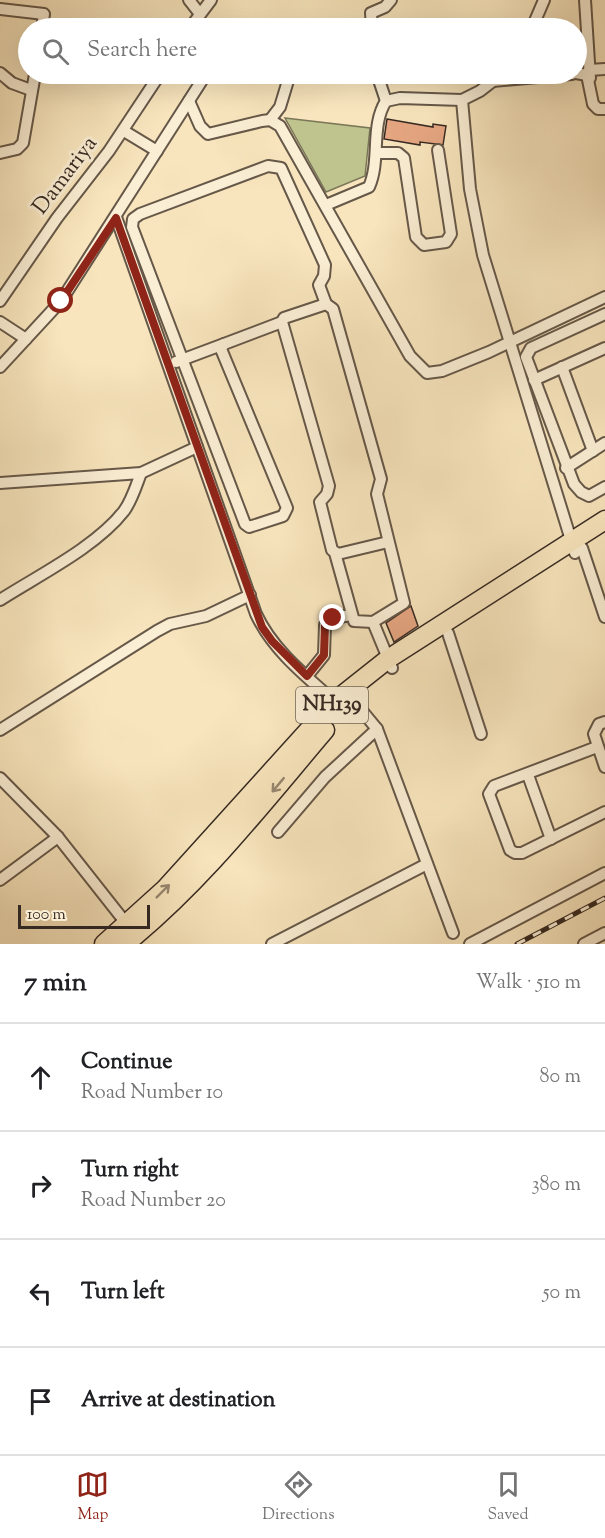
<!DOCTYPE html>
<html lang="en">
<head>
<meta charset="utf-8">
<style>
  body { margin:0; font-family:"Sorts Mill Goudy",serif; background:#f6f6f6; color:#202124 }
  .scale { position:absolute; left:18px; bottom:15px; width:132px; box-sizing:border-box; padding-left:6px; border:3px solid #362922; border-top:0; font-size:16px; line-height:21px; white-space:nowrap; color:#362922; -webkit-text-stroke:4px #faeed4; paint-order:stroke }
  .stop { position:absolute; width:18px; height:18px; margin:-14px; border:4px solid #8f2418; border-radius:50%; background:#fff }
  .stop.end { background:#8f2418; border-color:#fff; box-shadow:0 2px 6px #0008 }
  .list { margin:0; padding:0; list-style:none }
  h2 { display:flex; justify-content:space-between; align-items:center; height:78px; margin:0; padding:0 24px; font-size:26px }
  h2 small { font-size:20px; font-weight:400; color:#757577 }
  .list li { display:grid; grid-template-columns:39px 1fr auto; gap:18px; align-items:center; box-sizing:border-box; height:108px; padding:0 24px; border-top:2px solid #e0e0e0 }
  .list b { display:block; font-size:22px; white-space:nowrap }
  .list p { margin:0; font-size:20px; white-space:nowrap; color:#757577 }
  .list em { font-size:20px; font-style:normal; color:#757577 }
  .icon { flex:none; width:33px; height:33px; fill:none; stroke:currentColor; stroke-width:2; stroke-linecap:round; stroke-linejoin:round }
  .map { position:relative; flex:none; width:605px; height:944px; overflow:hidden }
  .search { position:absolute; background:#fff; box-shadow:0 6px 24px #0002; left:18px; right:18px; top:18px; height:66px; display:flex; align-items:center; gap:15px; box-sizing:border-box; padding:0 21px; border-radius:33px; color:#757577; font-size:22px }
  .sheet { height:510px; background:#fff }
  nav { display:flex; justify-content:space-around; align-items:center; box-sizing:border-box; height:84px; border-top:2px solid #e0e0e0; background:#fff; font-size:16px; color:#757577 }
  nav a { display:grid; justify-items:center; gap:3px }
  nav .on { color:#8f2418 }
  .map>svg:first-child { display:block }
  .green { fill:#bfc48f; stroke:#7a7658; stroke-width:1.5 }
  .building { fill:#e6a682; stroke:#362922; stroke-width:1.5 }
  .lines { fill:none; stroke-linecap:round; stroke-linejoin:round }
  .minor-casing { stroke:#665849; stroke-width:14 }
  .trunk-casing { stroke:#362922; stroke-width:21 }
  .minor { stroke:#faeed4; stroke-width:10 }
  .trunk { stroke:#f8e5bd; stroke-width:18 }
  .rail-casing { stroke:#362922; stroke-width:5 }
  .rail { stroke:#faeed4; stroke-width:3; stroke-dasharray:9; stroke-linecap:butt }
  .oneway { stroke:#978770 }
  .route { stroke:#8f2418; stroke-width:8 }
  .labels { text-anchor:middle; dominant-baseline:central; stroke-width:6; stroke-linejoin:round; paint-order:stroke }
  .shield { fill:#faeed4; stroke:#716457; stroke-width:1.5 }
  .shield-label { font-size:21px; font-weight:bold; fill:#362922 }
  .street-label { font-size:22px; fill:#362922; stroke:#faeed4 }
</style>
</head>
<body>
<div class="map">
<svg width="605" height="944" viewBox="0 0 605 944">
  <rect width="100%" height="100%" fill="#f8e5bd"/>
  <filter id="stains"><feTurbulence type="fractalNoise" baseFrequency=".00333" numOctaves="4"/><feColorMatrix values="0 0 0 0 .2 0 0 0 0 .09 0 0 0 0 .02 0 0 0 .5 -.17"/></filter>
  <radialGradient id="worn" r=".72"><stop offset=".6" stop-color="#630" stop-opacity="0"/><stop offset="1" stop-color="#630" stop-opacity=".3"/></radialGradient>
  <polygon class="green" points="285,118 370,128 365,176 326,192"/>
  <g class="building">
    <polygon points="387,119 433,127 433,124 446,126 443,145 420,142 420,145 384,139"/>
    <polygon points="411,606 418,626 394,642 386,623"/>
  </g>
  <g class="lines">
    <g class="minor-casing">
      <g id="minor">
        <polyline points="189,0 200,14"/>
        <polyline points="585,0 590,78"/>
        <polyline points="0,9 44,14 42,28"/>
        <polyline points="190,28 211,0"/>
        <polyline points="372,28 371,13 385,7 391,0"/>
        <polyline points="532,28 544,0"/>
        <polyline points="589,70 605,69"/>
        <polyline points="0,73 12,83 31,90"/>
        <polyline points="576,73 587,75 593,104 598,109 605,109"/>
        <polyline points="377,74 386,101"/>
        <polyline points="502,74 480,91 462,100 470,189 483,255 575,553"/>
        <polyline points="492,81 572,74"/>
        <polyline points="189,101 200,126 208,134 262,121 270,120 280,126 410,356 427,373 442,371 489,352 605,297"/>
        <polyline points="270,120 280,107 290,74"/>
        <polyline points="124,131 157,151"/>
        <polyline points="0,153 17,149 23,143 35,74"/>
        <polyline points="376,153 398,153 404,158 416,237 424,245 446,242 451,234 438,150"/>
        <path d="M326,205L369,187C381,160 370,126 386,101L400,98L462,100"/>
        <path d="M116,217L256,614C274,653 311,680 343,709"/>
        <polyline points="0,301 57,218 109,151 160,74"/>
        <polyline points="605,314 531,348 526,357 574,484 581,492 589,496 605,487"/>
        <polyline points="0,322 26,339"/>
        <polyline points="282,322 224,344 221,349 287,508 283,516 249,527 245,524 132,227 133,219 140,214 268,166 281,168 325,265 324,276 319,285 326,304"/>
        <polyline points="176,362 224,344"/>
        <polyline points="0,367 61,301 206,74"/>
        <polyline points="562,367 593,451"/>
        <polyline points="534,380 605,348"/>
        <polyline points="566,468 605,443"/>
        <polyline points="0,483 141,473 197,447"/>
        <polyline points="388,542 338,554 332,550 320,502 327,494 329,486 282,322 284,318 326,304 333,309 381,479 377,494 404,603 373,622 392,668"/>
        <polyline points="582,548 605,617"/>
        <polyline points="335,553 354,621 373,622"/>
        <path d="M0,600C39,575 96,547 124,511C132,500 136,486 141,473"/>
        <polyline points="448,633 481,734"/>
        <polyline points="307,676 324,655 325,625 333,618 351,615"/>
        <polyline points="353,700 377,729 453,933"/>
        <polyline points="605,722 599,724 594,734 605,767"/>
        <polyline points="0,730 157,631 170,624 206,616 250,595"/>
        <polyline points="597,747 494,786 489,794 510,850 515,853 522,853 605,812"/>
        <polyline points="528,775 551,839"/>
        <polyline points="0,778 58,837 129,927"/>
        <polyline points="278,832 325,777 377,729"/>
        <polyline points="0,880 58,837"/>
        <polyline points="272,944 427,864"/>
        <polyline points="470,944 605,873"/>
        <polyline points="584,944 605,933"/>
      </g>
    </g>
    <g class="trunk-casing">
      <g id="trunk">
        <polyline points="104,944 165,889 335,701 388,659 605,520"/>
        <path d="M125,944C201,883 262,804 325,730"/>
      </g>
    </g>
    <use href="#minor" class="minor"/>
    <use href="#trunk" class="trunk"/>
    <g class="rail-casing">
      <polyline id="rail" points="517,944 605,898"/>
    </g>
    <use href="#rail" class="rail"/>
  </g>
  <defs><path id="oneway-shaft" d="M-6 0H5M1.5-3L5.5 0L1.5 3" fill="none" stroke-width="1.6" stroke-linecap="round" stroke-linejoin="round" transform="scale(1.5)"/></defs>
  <g class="oneway">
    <use href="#oneway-shaft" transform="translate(278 785) rotate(130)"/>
    <use href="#oneway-shaft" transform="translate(163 891) rotate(-45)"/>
  </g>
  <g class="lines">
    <polyline class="route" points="61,301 116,218 262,627 272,641 307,676 324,655 325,625 333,618"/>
  </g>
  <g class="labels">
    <rect class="shield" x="296" y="687" width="72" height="36" rx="4.5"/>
    <g class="shield-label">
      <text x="332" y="705">NH139</text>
    </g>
    <g class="street-label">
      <text transform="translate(66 176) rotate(-53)">Damariya</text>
    </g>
  </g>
  <rect width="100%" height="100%" filter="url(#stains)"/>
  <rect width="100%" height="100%" fill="url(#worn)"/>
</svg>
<div class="scale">100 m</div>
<div class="stop" style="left:61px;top:301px"></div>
<div class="stop end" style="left:333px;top:618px"></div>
<div class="search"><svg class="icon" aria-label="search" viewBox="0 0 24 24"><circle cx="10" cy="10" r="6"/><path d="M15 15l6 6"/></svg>Search here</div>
</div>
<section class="sheet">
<h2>7 min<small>Walk · 510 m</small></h2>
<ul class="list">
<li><svg class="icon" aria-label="ahead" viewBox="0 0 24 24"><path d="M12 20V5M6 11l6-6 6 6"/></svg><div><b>Continue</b><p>Road Number 10</p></div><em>80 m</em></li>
<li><svg class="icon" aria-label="right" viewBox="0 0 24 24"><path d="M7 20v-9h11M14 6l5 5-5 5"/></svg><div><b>Turn right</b><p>Road Number 20</p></div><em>380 m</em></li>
<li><svg class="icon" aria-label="left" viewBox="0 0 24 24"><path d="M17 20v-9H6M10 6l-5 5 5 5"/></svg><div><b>Turn left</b></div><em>50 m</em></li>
<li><svg class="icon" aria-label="arrive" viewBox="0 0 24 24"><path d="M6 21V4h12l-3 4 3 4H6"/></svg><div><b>Arrive at destination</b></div></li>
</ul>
</section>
<nav>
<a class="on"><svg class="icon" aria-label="map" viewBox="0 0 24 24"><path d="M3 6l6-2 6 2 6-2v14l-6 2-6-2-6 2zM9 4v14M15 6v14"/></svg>Map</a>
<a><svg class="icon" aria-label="directions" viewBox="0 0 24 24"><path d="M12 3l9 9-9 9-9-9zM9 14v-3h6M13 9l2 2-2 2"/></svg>Directions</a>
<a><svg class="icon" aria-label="saved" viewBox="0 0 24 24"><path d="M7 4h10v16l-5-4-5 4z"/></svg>Saved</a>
</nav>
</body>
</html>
